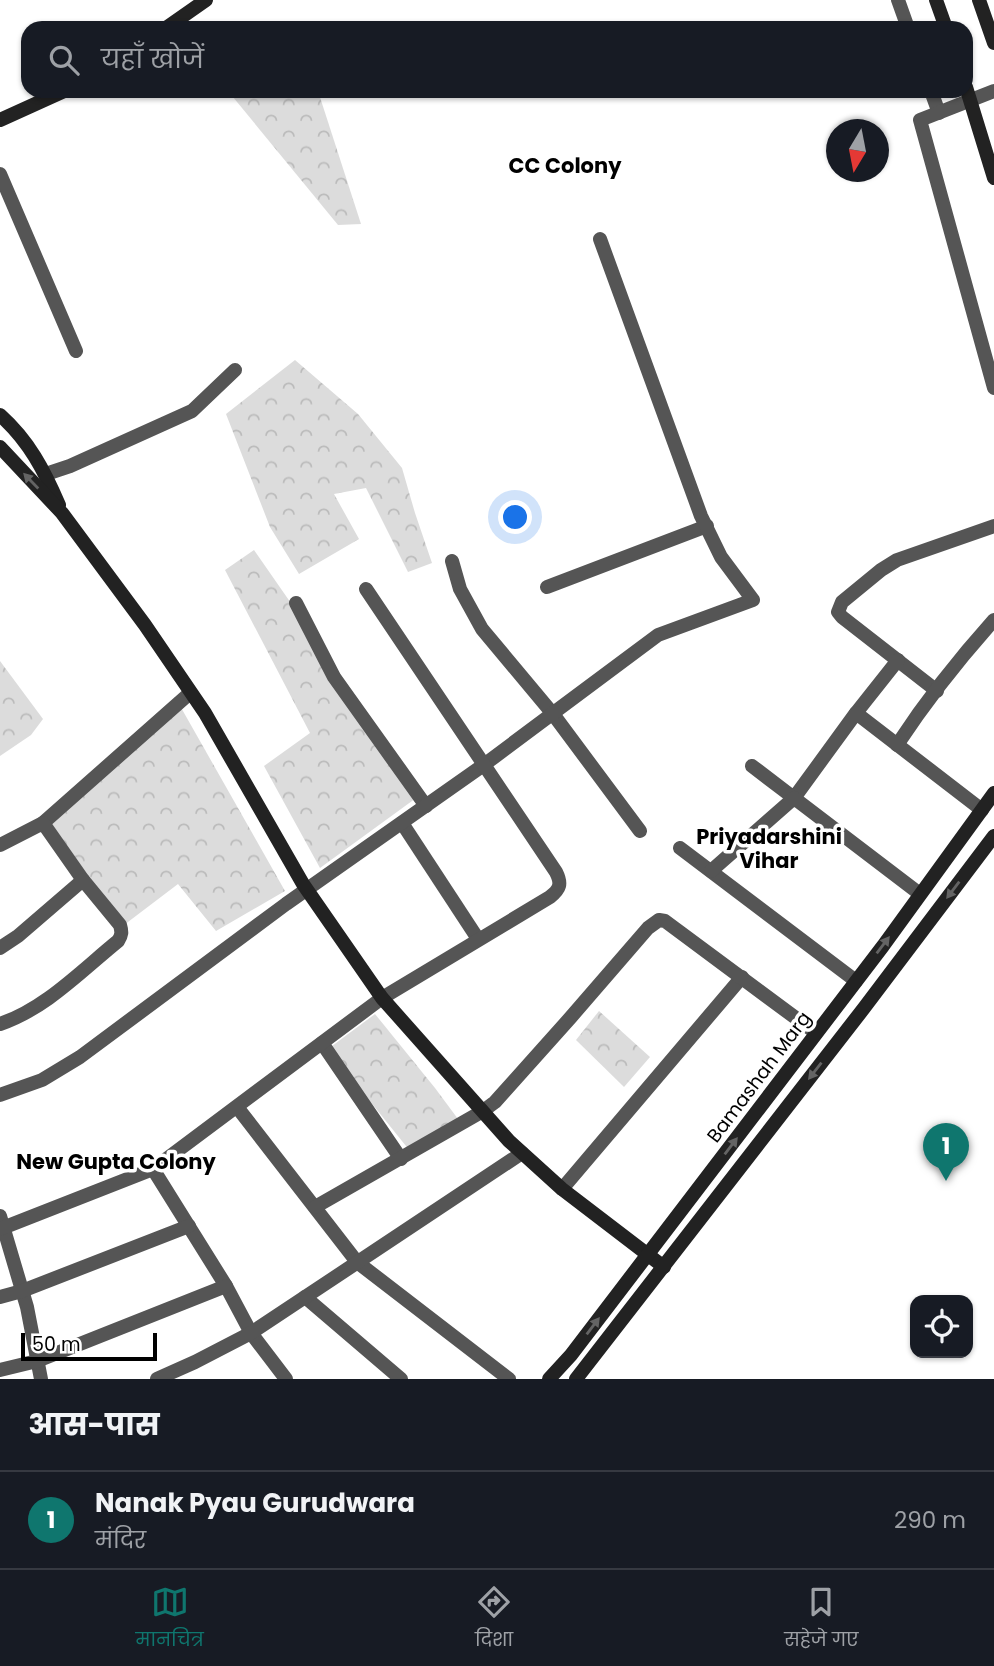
<!DOCTYPE html>
<html lang="hi">
<head>
<meta charset="utf-8">
<style>
  body { margin:0; font-family:Poppins,"Noto Sans Devanagari",sans-serif; background:#20242c; color:#f1f3f6 }
  .controls { position:absolute; right:21px; bottom:21px; display:grid; overflow:hidden; border-radius:14px; box-shadow:0 2px 5px #0004 }
  .controls button { width:63px; height:63px; display:grid; place-items:center; padding:0; border:0; border-bottom:2px solid #363941; background:#171b24; color:#f1f3f6; font:35px sans-serif }
  .compass { position:absolute; left:826px; top:119px; width:63px; height:63px; border-radius:50%; background:#171b24; box-shadow:0 2px 5px #0004; rotate:190deg }
  .scale { position:absolute; left:21px; bottom:18px; width:136px; box-sizing:border-box; padding-left:7px; border:4px solid #000; border-top:0; font-size:19px; line-height:24px; white-space:nowrap; color:#000; -webkit-text-stroke:5px #fff; paint-order:stroke }
  .you { position:absolute; left:516px; top:518px; width:24px; height:24px; margin:-18px; border:5px solid #fff; border-radius:50%; background:#1a73e8; box-shadow:0 0 0 10px #1a73e833 }
  .badge { display:grid; place-items:center; width:46px; height:46px; border-radius:50%; background:#0f766e; color:#fff; font-size:23px; font-weight:700 }
  .pin { position:absolute; translate:-50% -58px; filter:drop-shadow(0 2px 4px #0008) }
  .pin::after { content:''; position:absolute; top:37px; width:24px; height:21px; background:inherit; clip-path:polygon(0 0,100% 0,50% 100%) }
  .list { margin:0; padding:0; list-style:none }
  h2 { display:flex; justify-content:space-between; align-items:center; height:91px; margin:0; padding:0 28px; font-size:30px }
  h2 small { font-size:23px; font-weight:400; color:#9ea1a6 }
  .list li { display:grid; grid-template-columns:46px 1fr auto; gap:21px; align-items:center; box-sizing:border-box; height:98px; padding:0 28px; border-top:2px solid #363941 }
  .list b { display:block; font-size:26px; white-space:nowrap }
  .list p { margin:0; font-size:23px; white-space:nowrap; color:#9ea1a6 }
  .list em { font-size:23px; font-style:normal; color:#9ea1a6 }
  .icon { flex:none; width:38px; height:38px; fill:none; stroke:currentColor; stroke-width:2; stroke-linecap:round; stroke-linejoin:round }
  .map { position:relative; flex:none; width:994px; height:1379px; overflow:hidden }
  .search { position:absolute; background:#171b24; box-shadow:0 2px 5px #0004; left:21px; right:21px; top:21px; height:77px; display:flex; align-items:center; gap:18px; box-sizing:border-box; padding:0 24px; border-radius:21px; color:#9ea1a6; font-size:26px }
  .sheet { height:189px; background:#171b24 }
  nav { display:flex; justify-content:space-around; align-items:center; box-sizing:border-box; height:98px; border-top:2px solid #363941; background:#171b24; font-size:19px; color:#9ea1a6 }
  nav a { display:grid; justify-items:center; gap:4px }
  nav .on { color:#0f766e }
  .map>svg:first-child { display:block }
  .park { fill:url(#park-crowns) }
  .lines { fill:none; stroke-linecap:round; stroke-linejoin:round }
  .street { stroke:#555; stroke-width:14 }
  .secondary { stroke:#222; stroke-width:14 }
  .oneway { fill:#646464 }
  .labels { text-anchor:middle; dominant-baseline:central; stroke-width:7; stroke-linejoin:round; paint-order:stroke }
  .street-label { font-size:19px; fill:#000; stroke:#fff }
  .neighbourhood-label { font-size:21px; font-weight:bold; fill:#000; stroke:#fff }
</style>
</head>
<body>
<div class="map">
<svg width="994" height="1379" viewBox="0 0 994 1379">
  <defs>
    <pattern id="park-crowns" width="20" height="18" patternUnits="userSpaceOnUse" patternTransform="scale(1.75)"><rect width="20" height="18" fill="#dcdcdc"/><path d="M2 6a3 3 0 1 1 6 0M12 15a3 3 0 1 1 6 0" fill="none" stroke="#bbb"/></pattern>
  </defs>
  <rect width="100%" height="100%" fill="#fff"/>
  <g class="park">
    <polygon points="228,91 318,91 361,224 338,225"/>
    <polygon points="295,360 358,414 402,468 415,513 432,563 408,572 366,488 334,494 359,539 299,574 270,527 226,414"/>
    <polygon points="254,550 423,793 320,868 264,766 310,733 225,570"/>
    <polygon points="0,661 43,719 31,735 0,756"/>
    <polygon points="175,697 285,891 216,931 178,884 124,925 44,814"/>
    <polygon points="599,1011 650,1057 624,1087 576,1040"/>
    <polygon points="375,1014 435,1088 458,1119 410,1151 328,1049"/>
  </g>
  <g class="lines">
    <g class="street">
      <polyline points="898,0 908,28"/>
      <polyline points="931,91 939,113"/>
      <polyline points="994,91 920,120 994,388"/>
      <polyline points="0,174 76,351"/>
      <polyline points="46,474 70,466 192,411 235,370"/>
      <polyline points="452,561 460,589 482,629 553,714 640,831"/>
      <polyline points="547,587 707,526"/>
      <polyline points="296,603 334,677 426,806"/>
      <polyline points="937,691 842,617 838,612 842,602 881,570 897,560 994,526"/>
      <polyline points="856,713 898,660"/>
      <path d="M897,745C926,701 959,659 994,620"/>
      <polyline points="752,766 794,798 856,713 982,810"/>
      <polyline points="43,823 190,693"/>
      <polyline points="402,823 478,939"/>
      <polyline points="0,845 43,823 83,880"/>
      <polyline points="680,848 856,981"/>
      <polyline points="711,871 794,798 920,894"/>
      <path d="M0,948L18,936L83,880L120,925C122,932 122,935 118,941C81,971 45,1009 0,1024"/>
      <polyline points="322,1043 401,1159"/>
      <polyline points="0,1095 42,1080 80,1057 286,904 485,764 658,635 753,600 721,557 701,516 600,239"/>
      <polyline points="237,1107 357,1262 509,1379"/>
      <polyline points="153,1169 226,1286 251,1333 286,1379"/>
      <polyline points="562,1189 742,977"/>
      <polyline points="315,1207 483,1111 495,1102 571,1017 648,928 659,920 665,921 816,1033"/>
      <polyline points="0,1216 27,1307 41,1379"/>
      <path d="M0,1229L153,1169L382,998L550,897C560,889 562,884 556,872L366,589"/>
      <polyline points="0,1297 22,1291 189,1226"/>
      <polyline points="305,1297 401,1379"/>
      <polyline points="0,1370 37,1361 226,1286"/>
      <polyline points="157,1379 195,1362 251,1333 522,1153"/>
    </g>
    <g class="secondary">
      <polyline points="936,0 946,28"/>
      <polyline points="979,0 994,43"/>
      <polyline points="166,28 206,0"/>
      <polyline points="966,87 994,178"/>
      <polyline points="0,120 64,91"/>
      <path d="M0,415C29,441 44,470 59,505"/>
      <polyline points="0,447 62,513 145,625 205,713 303,884 382,998 509,1141 562,1189 664,1267"/>
      <polyline points="549,1379 571,1355 883,946 994,793"/>
      <polyline points="576,1379 864,1008 994,836"/>
    </g>
  </g>
  <defs><path id="oneway-solid" d="M-6-.8H1V-3.2L6.5 0L1 3.2V.8H-6Z" transform="scale(1.75)"/></defs>
  <g class="oneway">
    <use href="#oneway-solid" transform="translate(31 481) rotate(-134)"/>
    <use href="#oneway-solid" transform="translate(953 890) rotate(127)"/>
    <use href="#oneway-solid" transform="translate(883 945) rotate(-53)"/>
    <use href="#oneway-solid" transform="translate(815 1071) rotate(128)"/>
    <use href="#oneway-solid" transform="translate(731 1146) rotate(-53)"/>
    <use href="#oneway-solid" transform="translate(593 1326) rotate(-53)"/>
  </g>
  <g class="labels">
    <g class="street-label">
      <text transform="translate(759 1077) rotate(-53)">Bamashah Marg</text>
    </g>
    <g class="neighbourhood-label">
      <text x="565" y="165">CC Colony</text>
      <text x="769" y="836">Priyadarshini<tspan x="769" dy="24">Vihar</tspan></text>
      <text x="116" y="1161">New Gupta Colony</text>
    </g>
  </g>
</svg>
<div class="controls">
<button><svg class="icon" aria-label="locate" viewBox="0 0 24 24"><circle cx="12" cy="12" r="6"/><path d="M12 2v4M12 18v4M2 12h4M18 12h4"/></svg></button>
</div>
<svg class="compass" viewBox="-18 -18 36 36"><path d="M0-13l5 13h-10z" fill="#e53935"/><path d="M0 13l5-13h-10z" fill="#9ea1a6"/></svg>
<div class="scale">50 m</div>
<div class="you"></div>
<div class="pin badge" style="left:946px;top:1181px">1</div>
<div class="search"><svg class="icon" aria-label="search" viewBox="0 0 24 24"><circle cx="10" cy="10" r="6"/><path d="M15 15l6 6"/></svg>यहाँ खोजें</div>
</div>
<section class="sheet">
<h2>आस-पास<small></small></h2>
<ul class="list">
<li><span class="badge">1</span><div><b>Nanak Pyau Gurudwara</b><p>मंदिर</p></div><em>290 m</em></li>
</ul>
</section>
<nav>
<a class="on"><svg class="icon" aria-label="map" viewBox="0 0 24 24"><path d="M3 6l6-2 6 2 6-2v14l-6 2-6-2-6 2zM9 4v14M15 6v14"/></svg>मानचित्र</a>
<a><svg class="icon" aria-label="directions" viewBox="0 0 24 24"><path d="M12 3l9 9-9 9-9-9zM9 14v-3h6M13 9l2 2-2 2"/></svg>दिशा</a>
<a><svg class="icon" aria-label="saved" viewBox="0 0 24 24"><path d="M7 4h10v16l-5-4-5 4z"/></svg>सहेजे गए</a>
</nav>
</body>
</html>
